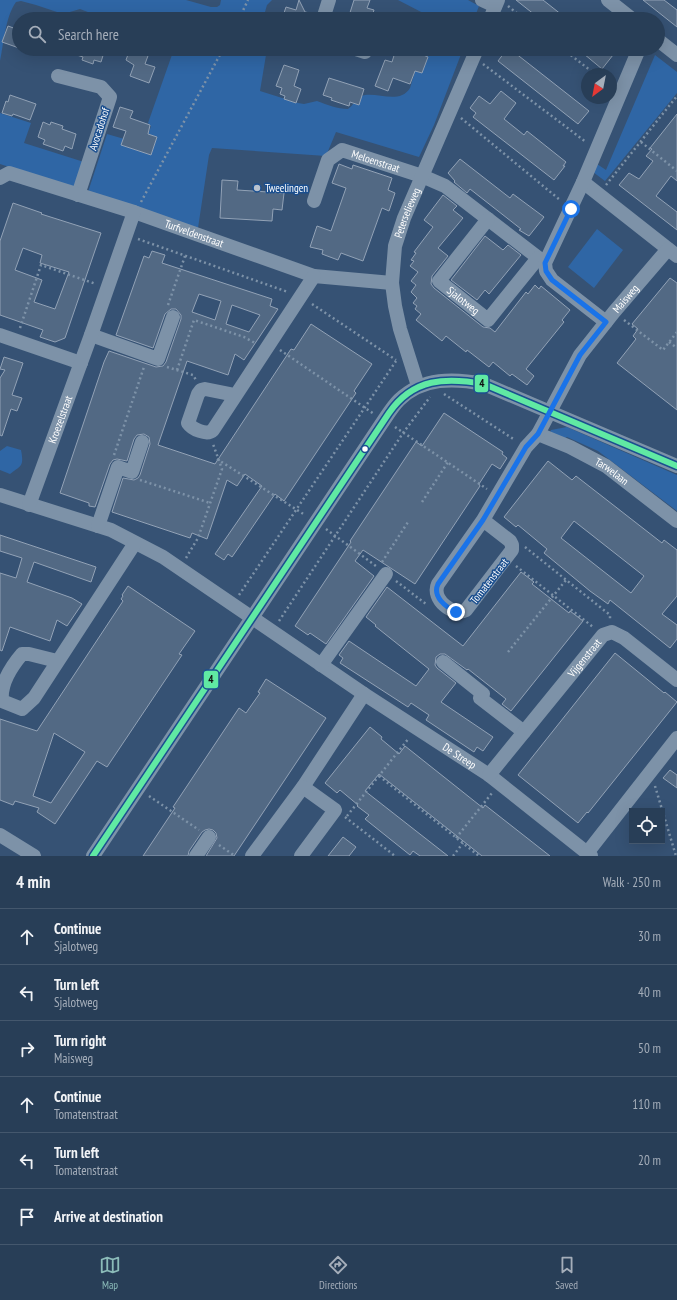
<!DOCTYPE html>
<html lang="en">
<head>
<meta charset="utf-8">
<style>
  body { margin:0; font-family:"PT Sans Narrow",sans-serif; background:#30455d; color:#f1f3f6 }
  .controls { position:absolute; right:12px; bottom:12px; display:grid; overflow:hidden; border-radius:0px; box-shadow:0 4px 16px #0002 }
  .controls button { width:36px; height:36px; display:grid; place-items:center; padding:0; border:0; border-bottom:1px solid #44576d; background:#283e57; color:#f1f3f6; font:20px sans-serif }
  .compass { position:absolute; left:581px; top:68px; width:36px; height:36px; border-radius:50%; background:#283e57; box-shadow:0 4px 16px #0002; rotate:212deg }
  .stop { position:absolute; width:12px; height:12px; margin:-9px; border:3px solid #1a73e8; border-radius:50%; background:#fff }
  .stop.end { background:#1a73e8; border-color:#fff; box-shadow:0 1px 4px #0008 }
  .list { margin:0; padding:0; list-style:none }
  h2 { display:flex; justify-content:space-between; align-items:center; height:52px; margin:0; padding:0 16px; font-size:17px }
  h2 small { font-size:13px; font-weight:400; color:#a5aeba }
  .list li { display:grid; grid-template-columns:26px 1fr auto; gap:12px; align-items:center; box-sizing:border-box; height:56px; padding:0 16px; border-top:1px solid #44576d }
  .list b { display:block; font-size:15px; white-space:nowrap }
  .list p { margin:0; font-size:13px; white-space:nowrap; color:#a5aeba }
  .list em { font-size:13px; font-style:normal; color:#a5aeba }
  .icon { flex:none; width:22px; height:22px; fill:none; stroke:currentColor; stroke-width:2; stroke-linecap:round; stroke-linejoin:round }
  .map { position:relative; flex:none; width:677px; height:856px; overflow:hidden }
  .search { position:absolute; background:#283e57; box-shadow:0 4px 16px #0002; left:12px; right:12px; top:12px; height:44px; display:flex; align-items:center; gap:10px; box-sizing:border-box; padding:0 14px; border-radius:22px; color:#a5aeba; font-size:15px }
  .sheet { height:388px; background:#283e57 }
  nav { display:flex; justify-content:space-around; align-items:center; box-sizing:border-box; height:56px; border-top:1px solid #44576d; background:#283e57; font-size:11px; color:#a5aeba }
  nav a { display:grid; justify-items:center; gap:2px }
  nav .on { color:#8bbbb9 }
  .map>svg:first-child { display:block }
  .green { fill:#2f66a5 }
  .building { fill:#526984; stroke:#92a2b6; fill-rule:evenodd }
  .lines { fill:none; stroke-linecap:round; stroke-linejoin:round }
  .path { stroke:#7d92a8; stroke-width:2.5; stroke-dasharray:2 3; stroke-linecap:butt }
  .minor { stroke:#7d92a8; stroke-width:14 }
  .bus-1-casing { stroke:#1b4f8f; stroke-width:9 }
  .bus-1 { stroke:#60e9a3; stroke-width:6 }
  .route { stroke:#1a73e8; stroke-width:5 }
  .poi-dot { fill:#b9c2ce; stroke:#1b4f8f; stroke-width:1.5 }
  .bus-dot { fill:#fff; stroke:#1b4f8f; stroke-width:1.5 }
  .labels { text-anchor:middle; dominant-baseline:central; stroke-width:3; stroke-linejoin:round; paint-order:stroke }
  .street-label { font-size:11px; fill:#fff; stroke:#1b4f8f }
  .poi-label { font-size:11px; fill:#fff; stroke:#1b4f8f; text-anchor:start }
  .line-badge { stroke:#1b4f8f; stroke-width:1.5 }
  .pale-badge-label { font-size:11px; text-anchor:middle; font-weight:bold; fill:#111 }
</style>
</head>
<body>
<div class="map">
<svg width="677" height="856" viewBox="0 0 677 856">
  <rect width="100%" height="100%" fill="#365274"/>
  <g class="green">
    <path d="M0,0H186L211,7H217L220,5L221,0H272L267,5L263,19H129L120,16L118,19H106L80,9L63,14L36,5L21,1L16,2C5,18 4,42 0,61Z"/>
    <polygon points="398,0 468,0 479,6 474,19 430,19 429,17 425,14"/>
    <path d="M174,49H267L260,91L298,103L304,104L317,101C328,105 337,109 348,109C354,105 357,96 365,95C380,93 400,104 410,88L422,49H463L434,125L419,157L336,132L326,156L212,148L209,155L198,228L88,192L107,134L145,145L151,126L148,123Z"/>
    <polygon points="655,55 677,72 677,93 605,181 593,172 597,164 606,170"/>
    <polygon points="0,113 31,123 24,143 84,162 74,188 0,164"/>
    <polygon points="597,229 623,250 594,288 568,267"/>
    <polygon points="567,427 677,475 677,511 598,451 567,437 564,439 550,433 551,430"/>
    <path d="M7,446L21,450C24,466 22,465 10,474L0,470V451Z"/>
  </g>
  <g class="building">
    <polygon points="299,0 305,12 316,14 315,19 282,19 286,7 296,10"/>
    <polygon points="354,0 370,0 367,8 374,10 371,19 348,19"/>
    <polygon points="516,0 543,0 567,19 540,19"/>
    <polygon points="643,0 664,0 677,10 677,27"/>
    <polygon points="8,26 19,30 19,48 2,42"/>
    <polygon points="65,49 105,49 101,62 94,60 93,64 82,60 83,57 64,51"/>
    <polygon points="130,49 136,49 149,53 145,64 155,67 149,83 130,76 134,65 126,60"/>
    <polygon points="396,49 409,49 428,57 422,73 415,71 410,84 393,78 388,91 375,86 385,60 392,62"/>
    <polygon points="507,49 510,49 589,111 578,124 498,61"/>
    <polygon points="578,49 604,49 613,55 602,69"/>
    <polygon points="284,65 299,70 294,86 301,89 296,103 284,99 285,96 280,94 282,88 276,86"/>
    <polygon points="329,78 364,89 359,105 350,102 349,106 331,100 332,98 323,95"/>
    <polygon points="501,91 516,103 504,119 524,135 527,131 566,162 563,166 565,166 554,180 473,117 476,113 470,108 479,96 490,104"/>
    <polygon points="10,95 36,104 30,120 13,114 12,116 2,113 6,101 8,102"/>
    <polygon points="120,107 133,111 130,118 150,125 148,134 157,137 151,155 121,145 126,131 113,127"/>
    <polygon points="677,114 677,181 671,176 656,196 677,212 677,230 619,185 629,173 639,179 653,161 646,156 652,149 650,148"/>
    <polygon points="43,122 50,125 51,122 63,126 62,129 76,134 72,149 65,146 63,151 43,144 45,140 38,137"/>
    <polygon points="460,159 510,198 513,194 544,217 529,236 519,230 521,229 470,189 467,193 454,182 455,181 448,173"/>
    <polygon points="339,164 352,169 353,165 392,178 388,190 395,193 389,211 382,208 363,261 341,253 338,260 322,254 323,250 310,247 317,226 331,231 346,188 332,183"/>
    <polygon points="222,180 238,181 237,190 284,193 282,210 273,209 272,221 220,218"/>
    <polygon points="443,195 457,206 453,210 463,218 438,248 448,256 432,276 431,284 434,288 483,327 490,328 495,332 526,292 528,294 535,285 539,289 541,286 570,310 562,320 564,322 526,369 534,376 527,385 512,374 510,376 493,362 489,367 467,350 466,352 446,336 442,341 416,320 421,314 415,309 417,306 413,303 417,298 411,292 416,285 411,281 418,272 410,266 414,261 411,260 416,253 414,252 433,227 424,220"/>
    <path d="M13,203L42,213L41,214L101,233L65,338L55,342L40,337L43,330L0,315V241ZM23,248L42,255L40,263L69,272L55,309L34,302L42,280L15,270Z"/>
    <polygon points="485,236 503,250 508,245 521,255 489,294 485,290 477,300 451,280"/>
    <path d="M152,251L165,255L162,263L272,299L270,306L278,309L244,360L235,354L228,375L187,361L158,445L215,464L291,349L294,350L311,324L372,364L354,391L356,393L284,501L275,494L232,557L228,554L224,560L215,554L262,486L245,474L237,486L227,480L207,539L192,533L190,538L112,512L123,478L134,480L138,478L140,475L150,444L149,437L144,434L137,435L134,439L127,461L117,459L113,460L110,464L95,507L89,506V503L60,493L104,362L109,351L156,367L163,366L166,362L181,319V315L176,309H171L165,314L153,348L116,335L144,256L149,258ZM199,294L221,301L215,320L192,312ZM232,305L260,315L249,332L226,324Z"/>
    <polygon points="670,278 677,283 677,410 617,363 636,339 633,336 638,329 632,324"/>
    <polygon points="4,357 23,363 12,395 22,398 17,411 11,409 2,436 0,435 0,378 5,370 0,369"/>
    <polygon points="444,413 503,452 502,454 507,458 500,469 492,464 479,484 480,486 415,584 363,550 355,561 374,576 326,644 310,633 308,635 295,626 351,542 350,541 416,442 422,446"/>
    <path d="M548,461L572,480L576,476L662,543L664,540L677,550V596L662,614L677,625V639L670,648L610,600L608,604L590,591L544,553L547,549L518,525L516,527L504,517ZM574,521L644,576L631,593L561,538Z"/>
    <polygon points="0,535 96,567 91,582 34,562 27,582 72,598 82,604 67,626 57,620 50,641 10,627 2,651 0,650 0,573 16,578 22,558 0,551"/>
    <polygon points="521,572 534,582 532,584 569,613 570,611 583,621 511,711 502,704 506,699 468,669 467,670 445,654 440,654 436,657 435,665 437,668 456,683 441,702 493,737 483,751 477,747 474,752 426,720 429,715 411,703 408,707 340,663 343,658 339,655 349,641 416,686 429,669 375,626 376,625 366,617 387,587 463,646"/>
    <path d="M128,586L195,631L179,654L182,655L107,767L97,761L55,824L37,812L39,808L15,801L13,805L0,800V719L37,731L123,601L121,599L123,596L122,595ZM54,733L85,752L51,803L33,796Z"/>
    <polygon points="615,653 664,693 665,692 677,702 588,813 587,812 578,823 518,775"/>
    <polygon points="266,679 326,718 234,856 206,856 217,838 216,833 213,830 209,829 205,830 202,832 189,851 188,856 143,856 175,808 173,807 239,708 246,713 260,693 258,692"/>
    <polygon points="370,727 382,737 381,739 399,754 405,746 483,808 485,805 550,856 482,856 379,774 365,791 448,856 420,856 413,851 410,855 365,819 369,815 357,806 358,805 340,790 337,793 325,783"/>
    <polygon points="670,770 677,775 677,788 663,778"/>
    <polygon points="343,837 356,847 349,856 328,856"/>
  </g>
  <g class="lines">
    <g class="path">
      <polyline points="508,6 524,19"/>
      <polyline points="239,19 248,0"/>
      <polyline points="563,49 595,74"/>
      <polyline points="483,64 586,142"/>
      <polyline points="461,118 560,200"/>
      <polyline points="641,142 677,171"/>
      <polyline points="606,185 677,96"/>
      <polyline points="141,202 223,49"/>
      <polyline points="138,239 288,292"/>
      <polyline points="312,304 396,360"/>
      <polyline points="168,305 185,256"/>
      <polyline points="624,320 663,350 677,332"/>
      <polyline points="20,328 41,265 96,284"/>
      <polyline points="669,342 677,348"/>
      <polyline points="280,350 374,414"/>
      <polyline points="167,367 193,375 196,380"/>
      <polyline points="177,370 194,320 244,337 255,343"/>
      <polyline points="444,394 515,440"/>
      <polyline points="395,427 487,489"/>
      <polyline points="114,455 144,367"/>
      <polyline points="217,459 305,515"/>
      <polyline points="140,480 210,503"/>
      <polyline points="422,502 448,462"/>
      <polyline points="326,529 376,566"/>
      <polyline points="525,547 610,615 610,620"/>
      <polyline points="186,558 198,538 222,469 213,444"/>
      <polyline points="382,562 408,522"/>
      <polyline points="516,566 593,627"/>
      <polyline points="396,581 426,604"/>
      <polyline points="239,595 396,361"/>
      <polyline points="279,621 403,433 430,397"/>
      <polyline points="508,652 566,580"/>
      <polyline points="379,776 479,856"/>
      <polyline points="655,786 676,856"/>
      <polyline points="149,796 199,830"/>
      <polyline points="347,816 409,738"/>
      <polyline points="345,817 395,856"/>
      <polyline points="456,838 492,793"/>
      <polyline points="219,845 235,856"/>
      <polyline points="453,856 463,843"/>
    </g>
    <g class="minor">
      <polyline points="482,0 495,6"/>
      <polyline points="608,0 632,19"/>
      <polyline points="323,19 329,0"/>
      <polyline points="490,19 498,0"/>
      <polyline points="658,40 677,55"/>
      <polyline points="356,49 365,52"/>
      <polyline points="58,76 101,87 110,97 78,195"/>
      <path id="s1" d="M0,178L9,173L134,212L314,276L392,283"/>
      <polyline points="583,182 677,256"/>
      <path id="s2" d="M314,201L328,160L342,150L422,176L445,186L545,263"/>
      <path id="s3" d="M488,219L439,281L488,320L538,258"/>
      <polyline points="606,322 552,280 546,271 545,263 583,182 639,49"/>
      <polyline points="0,335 81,363"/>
      <polyline points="91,335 158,359 173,317"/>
      <path id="s4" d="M418,386L400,329L395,306L392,283L395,246L404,218L477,49"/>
      <path d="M235,395L205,389L201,390L198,394L188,423C192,429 207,436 213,430L314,276"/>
      <path id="s5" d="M538,434L570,447L606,466L677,521"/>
      <path id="s6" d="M0,495L111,530L163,557L364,694L489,775L591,856"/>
      <path id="s7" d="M29,505L91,335L134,212"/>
      <path id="s8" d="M483,520L510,541L512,545V550L466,610C453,617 431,599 438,584L483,520L526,447L538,434L580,355L614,312L668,249"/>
      <polyline points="98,526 118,467 132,472 142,442"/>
      <path d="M57,661L29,654H22C11,667 0,684 2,701L22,709L34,698L135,543"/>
      <polyline points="443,662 483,694 480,698 524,732"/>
      <polyline points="321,665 386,574"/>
      <path id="s9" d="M489,775L603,635L612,632L624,638L677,680"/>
      <polyline points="0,835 34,856"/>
      <polyline points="587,853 677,738"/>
      <path d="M93,856L386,417C390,411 394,405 399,400C423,377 454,378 484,384L677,466"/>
      <polyline points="196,856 209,837"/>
      <polyline points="252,856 303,787 364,694"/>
      <polyline points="301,856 335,810 303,787"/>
    </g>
    <g class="bus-1-casing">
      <path id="bus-1" d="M93,856L389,413C413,378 446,377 484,384L677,466"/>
    </g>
    <use href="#bus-1" class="bus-1"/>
  </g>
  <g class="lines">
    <path class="route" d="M456,612C446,607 432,597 438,584L483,520L526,447L538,434L580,355L606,322L552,280L546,271L545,263L571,209"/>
  </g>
  <circle class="poi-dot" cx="257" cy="188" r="4"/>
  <circle class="bus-dot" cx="365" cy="449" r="3.5"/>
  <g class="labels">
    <g class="street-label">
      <text transform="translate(99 129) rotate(-72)">Avocadohof</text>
      <text stroke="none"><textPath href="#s2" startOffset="96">Meloenstraat</textPath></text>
      <text stroke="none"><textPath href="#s4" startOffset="179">Peterselieweg</textPath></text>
      <text stroke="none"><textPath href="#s1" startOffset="205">Turfveldenstraat</textPath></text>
      <text stroke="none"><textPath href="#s8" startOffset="509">Maisweg</textPath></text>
      <text stroke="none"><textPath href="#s3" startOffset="110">Sjalotweg</textPath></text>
      <text stroke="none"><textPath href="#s7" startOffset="91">Kroezelstraat</textPath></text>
      <text stroke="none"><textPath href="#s5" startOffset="83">Tarwelaan</textPath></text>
      <text transform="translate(489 581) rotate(-52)">Tomatenstraat</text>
      <text stroke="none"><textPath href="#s9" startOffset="151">Vijgenstraat</textPath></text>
      <text stroke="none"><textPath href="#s6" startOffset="532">De Streep</textPath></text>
    </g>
    <g class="poi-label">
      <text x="265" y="188">Tweelingen</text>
    </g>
  </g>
  <g class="line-badge">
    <rect x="474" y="374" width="15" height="19" rx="4" fill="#60e9a3"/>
    <rect x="203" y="670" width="16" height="19" rx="4" fill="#60e9a3"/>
  </g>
  <g class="pale-badge-label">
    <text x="482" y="387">4</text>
    <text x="211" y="683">4</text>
  </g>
</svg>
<div class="controls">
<button><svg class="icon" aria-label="locate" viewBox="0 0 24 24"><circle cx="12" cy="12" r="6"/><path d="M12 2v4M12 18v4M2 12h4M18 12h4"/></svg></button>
</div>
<svg class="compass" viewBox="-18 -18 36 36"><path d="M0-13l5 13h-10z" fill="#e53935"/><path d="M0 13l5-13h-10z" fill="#a5aeba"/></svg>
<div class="stop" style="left:571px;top:209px"></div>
<div class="stop end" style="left:456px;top:612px"></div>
<div class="search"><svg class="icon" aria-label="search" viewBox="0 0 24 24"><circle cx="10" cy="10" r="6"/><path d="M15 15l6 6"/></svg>Search here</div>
</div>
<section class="sheet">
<h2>4 min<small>Walk · 250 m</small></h2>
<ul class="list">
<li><svg class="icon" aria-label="ahead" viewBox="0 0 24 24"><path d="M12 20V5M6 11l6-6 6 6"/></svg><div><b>Continue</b><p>Sjalotweg</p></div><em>30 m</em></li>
<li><svg class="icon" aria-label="left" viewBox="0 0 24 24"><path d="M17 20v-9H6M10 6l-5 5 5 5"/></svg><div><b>Turn left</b><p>Sjalotweg</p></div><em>40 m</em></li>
<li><svg class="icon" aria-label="right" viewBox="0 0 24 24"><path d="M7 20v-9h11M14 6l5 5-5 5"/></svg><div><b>Turn right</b><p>Maisweg</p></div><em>50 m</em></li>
<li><svg class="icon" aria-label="ahead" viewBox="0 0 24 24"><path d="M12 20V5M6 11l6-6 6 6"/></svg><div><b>Continue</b><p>Tomatenstraat</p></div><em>110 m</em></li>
<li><svg class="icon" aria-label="left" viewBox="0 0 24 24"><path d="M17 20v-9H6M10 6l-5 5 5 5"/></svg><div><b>Turn left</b><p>Tomatenstraat</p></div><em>20 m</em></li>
<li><svg class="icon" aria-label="arrive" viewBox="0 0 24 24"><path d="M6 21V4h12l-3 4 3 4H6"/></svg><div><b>Arrive at destination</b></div></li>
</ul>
</section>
<nav>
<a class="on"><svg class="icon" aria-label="map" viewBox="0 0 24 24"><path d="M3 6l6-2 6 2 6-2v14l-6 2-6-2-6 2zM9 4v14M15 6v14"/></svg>Map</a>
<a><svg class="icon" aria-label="directions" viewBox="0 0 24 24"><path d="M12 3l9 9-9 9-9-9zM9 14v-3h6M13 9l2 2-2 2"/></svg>Directions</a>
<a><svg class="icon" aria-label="saved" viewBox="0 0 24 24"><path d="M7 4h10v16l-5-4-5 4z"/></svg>Saved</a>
</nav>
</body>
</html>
